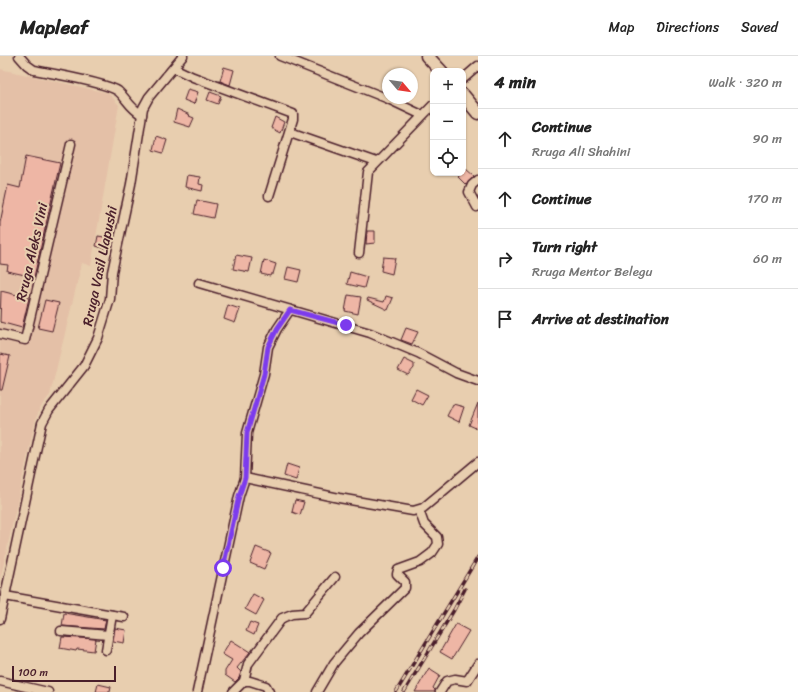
<!DOCTYPE html>
<html lang="en">
<head>
<meta charset="utf-8">
<style>
  body { margin:0; font-family:Sriracha,sans-serif; background:#f6f6f6; color:#222 }
  .controls { position:absolute; right:12px; top:12px; display:grid; overflow:hidden; border-radius:8px; box-shadow:0 1px 3px #0004 }
  .controls button { width:36px; height:36px; display:grid; place-items:center; padding:0; border:0; border-bottom:1px solid #e0e0e0; background:#fff; color:#222; font:20px sans-serif }
  .compass { position:absolute; left:382px; top:12px; width:36px; height:36px; border-radius:50%; background:#fff; box-shadow:0 1px 3px #0004; rotate:119deg }
  .scale { position:absolute; left:12px; bottom:10px; width:104px; box-sizing:border-box; padding-left:4px; border:2px solid #4a1f2b; border-top:0; font-size:11px; line-height:14px; white-space:nowrap; color:#4a1f2b; -webkit-text-stroke:3px #e8ceaf; paint-order:stroke }
  .stop { position:absolute; width:12px; height:12px; margin:-9px; border:3px solid #7c3aed; border-radius:50%; background:#fff }
  .stop.end { background:#7c3aed; border-color:#fff; box-shadow:0 1px 4px #0008 }
  .list { margin:0; padding:0; list-style:none }
  h2 { display:flex; justify-content:space-between; align-items:center; height:52px; margin:0; padding:0 16px; font-size:17px }
  h2 small { font-size:13px; font-weight:400; color:#767676 }
  .list li { display:grid; grid-template-columns:26px 1fr auto; gap:12px; align-items:center; box-sizing:border-box; height:60px; padding:0 16px; border-top:1px solid #e0e0e0 }
  .list b { display:block; font-size:15px; white-space:nowrap }
  .list p { margin:0; font-size:13px; white-space:nowrap; color:#767676 }
  .list em { font-size:13px; font-style:normal; color:#767676 }
  .icon { flex:none; width:22px; height:22px; fill:none; stroke:currentColor; stroke-width:2; stroke-linecap:round; stroke-linejoin:round }
  .map { position:relative; flex:none; width:478px; height:636px; overflow:hidden }
  header { display:flex; align-items:center; gap:24px; box-sizing:border-box; height:56px; padding:0 20px; background:#fff; border-bottom:1px solid #e0e0e0 }
  header strong { font-size:19px }
  nav { display:flex; gap:22px; margin-inline-start:auto; font-size:14px }
  main { display:flex }
  aside { flex:1; background:#fff }
  .map>svg:first-child { display:block }
  .built { fill:#e4c0a7 }
  .building { fill:#eeb6a5; stroke:#4a1f2b }
  .lines { fill:none; stroke-linecap:round; stroke-linejoin:round }
  .street-casing { stroke:#4a1f2b; stroke-width:11 }
  .secondary-casing { stroke:#4a1f2b; stroke-width:15 }
  .street { stroke:#e8ceaf; stroke-width:8 }
  .secondary { stroke:#e8ceaf; stroke-width:12 }
  .rail-casing { stroke:#4a1f2b; stroke-width:3.5 }
  .rail { stroke:#e8ceaf; stroke-width:2; stroke-dasharray:6; stroke-linecap:butt }
  .route { stroke:#7c3aed; stroke-width:5 }
  .labels { text-anchor:middle; dominant-baseline:central; stroke-width:4; stroke-linejoin:round; paint-order:stroke }
  .street-label { font-size:14px; fill:#4a1f2b; stroke:#e8ceaf }
</style>
</head>
<body>
<header>
<strong>Mapleaf</strong>
<nav><a>Map</a><a>Directions</a><a>Saved</a></nav>
</header>
<main>
<div class="map">
<svg width="478" height="636" viewBox="0 0 478 636">
  <rect width="100%" height="100%" fill="#e8ceaf"/>
  <filter id="ink" filterUnits="userSpaceOnUse"><feTurbulence type="fractalNoise" baseFrequency=".025" numOctaves="2"/><feDisplacementMap in="SourceGraphic" scale="8" xChannelSelector="R" yChannelSelector="G"/><feConvolveMatrix kernelMatrix="1 2 1 2 8 2 1 2 1" color-interpolation-filters="sRGB"/></filter>
  <g filter="url(#ink)">
    <polygon class="built" points="0,13 108,37 119,49 91,210 82,207 50,339 42,349 36,362 0,524"/>
    <g class="building">
      <polygon points="224,11 234,14 230,29 220,25"/>
      <polygon points="188,33 198,36 194,48 184,44"/>
      <polygon points="210,36 221,40 218,48 207,44"/>
      <polygon points="177,53 190,59 189,60 194,62 190,71 174,66"/>
      <polygon points="275,61 284,66 280,77 271,72"/>
      <polygon points="156,80 167,84 163,97 153,94"/>
      <polygon points="26,100 60,107 34,221 7,215 8,209 0,208 0,167 8,129 20,132"/>
      <polygon points="466,113 474,120 466,129 458,121"/>
      <polygon points="187,119 200,121 199,128 203,129 202,135 185,131"/>
      <polygon points="197,144 216,148 213,162 194,158"/>
      <polygon points="367,175 375,175 375,187 366,188"/>
      <polygon points="98,180 110,182 106,193 96,190"/>
      <polygon points="236,199 252,202 249,216 233,213"/>
      <polygon points="383,201 395,202 392,218 381,215"/>
      <polygon points="264,204 276,208 273,218 271,218 270,220 261,218"/>
      <polygon points="288,211 301,214 298,226 285,223"/>
      <polygon points="350,216 367,221 364,232 347,228"/>
      <polygon points="1,235 29,242 22,272 0,266"/>
      <polygon points="348,239 361,241 358,258 345,255"/>
      <polygon points="386,240 393,242 388,254 367,244 368,242 384,246"/>
      <polygon points="45,244 59,247 52,275 38,272"/>
      <polygon points="228,249 240,253 235,267 224,263"/>
      <polygon points="406,272 418,276 412,288 401,284"/>
      <polygon points="0,298 10,300 2,334 0,334"/>
      <polygon points="404,303 414,308 414,312 408,319 398,314"/>
      <polygon points="416,333 428,339 422,349 411,343"/>
      <polygon points="478,347 478,373 469,369"/>
      <polygon points="453,348 464,351 459,366 447,360"/>
      <polygon points="287,408 299,412 296,424 284,420"/>
      <polygon points="295,444 304,446 300,459 292,456"/>
      <polygon points="256,491 271,497 264,513 250,507"/>
      <polygon points="253,538 264,544 256,559 245,553"/>
      <polygon points="64,557 106,564 104,573 62,570"/>
      <polygon points="250,566 258,569 254,579 246,575"/>
      <polygon points="456,568 469,575 452,603 440,596"/>
      <polygon points="115,572 126,574 124,587 113,585"/>
      <polygon points="62,581 96,583 94,595 77,593 76,595 60,592"/>
      <polygon points="231,584 250,596 237,612 241,616 239,622 235,626 225,619 225,615 232,604 222,598"/>
      <polygon points="429,612 440,619 433,632 435,634 435,636 415,636"/>
      <polygon points="98,628 111,631 110,636 96,636"/>
    </g>
    <g class="lines">
      <g class="street-casing">
        <g id="street">
          <path d="M19,0L27,9L34,14C50,17 107,27 118,35C127,43 129,51 142,59"/>
          <polyline points="280,0 386,42 422,59"/>
          <polyline points="174,12 193,21 293,58 293,63 269,140"/>
          <polyline points="463,23 478,10"/>
          <polyline points="290,76 376,106"/>
          <polyline points="477,151 469,136 472,129 478,124"/>
          <polyline points="359,197 368,116 433,49"/>
          <polyline points="199,227 370,277 418,297 456,317 478,325"/>
          <polyline points="0,278 25,284 71,88"/>
          <polyline points="245,422 339,442 413,455 423,452 478,406"/>
          <polyline points="5,540 124,561"/>
          <polyline points="0,563 42,367 49,354 84,310 98,282 110,243 112,216 131,128 143,52 149,41 183,0"/>
          <polyline points="61,575 108,579"/>
          <polyline points="106,594 112,559"/>
          <polyline points="0,625 48,636"/>
          <polyline points="244,625 248,608 282,562 292,558 305,557 335,521"/>
          <polyline points="197,636 239,440 245,422 247,377 264,318 268,291 277,273 290,254"/>
          <polyline points="233,636 244,625 250,625 266,630 269,636"/>
          <polyline points="317,636 334,607 359,577 405,532 405,526 397,518 398,514 420,506 432,497 438,488 437,481 424,468 419,454"/>
          <polyline points="440,636 447,625 455,623 467,625 478,608"/>
        </g>
      </g>
      <g class="secondary-casing">
        <g id="secondary">
          <polyline points="427,0 441,15"/>
          <polyline points="463,39 478,57"/>
        </g>
      </g>
      <use href="#street" class="street"/>
      <use href="#secondary" class="secondary"/>
      <g class="rail-casing">
        <g id="rail">
          <polyline points="396,636 478,501"/>
          <polyline points="404,636 454,554 465,533"/>
        </g>
      </g>
      <use href="#rail" class="rail"/>
    </g>
  </g>
  <g class="lines" filter="url(#ink)">
    <polyline class="route" points="223,512 239,440 245,422 247,377 264,318 268,291 277,273 290,254 346,269"/>
  </g>
  <g class="labels">
    <g class="street-label">
      <text transform="translate(32 196) rotate(-77)">Rruga Aleks Vini</text>
      <text transform="translate(100 210) rotate(-78)">Rruga Vasil Llapushi</text>
    </g>
  </g>
</svg>
<div class="controls">
<button>+</button>
<button>−</button>
<button><svg class="icon" aria-label="locate" viewBox="0 0 24 24"><circle cx="12" cy="12" r="6"/><path d="M12 2v4M12 18v4M2 12h4M18 12h4"/></svg></button>
</div>
<svg class="compass" viewBox="-18 -18 36 36"><path d="M0-13l5 13h-10z" fill="#e53935"/><path d="M0 13l5-13h-10z" fill="#767676"/></svg>
<div class="scale">100 m</div>
<div class="stop" style="left:223px;top:512px"></div>
<div class="stop end" style="left:346px;top:269px"></div>
</div>
<aside>
<h2>4 min<small>Walk · 320 m</small></h2>
<ul class="list">
<li><svg class="icon" aria-label="ahead" viewBox="0 0 24 24"><path d="M12 20V5M6 11l6-6 6 6"/></svg><div><b>Continue</b><p>Rruga Ali Shahini</p></div><em>90 m</em></li>
<li><svg class="icon" aria-label="ahead" viewBox="0 0 24 24"><path d="M12 20V5M6 11l6-6 6 6"/></svg><div><b>Continue</b></div><em>170 m</em></li>
<li><svg class="icon" aria-label="right" viewBox="0 0 24 24"><path d="M7 20v-9h11M14 6l5 5-5 5"/></svg><div><b>Turn right</b><p>Rruga Mentor Belegu</p></div><em>60 m</em></li>
<li><svg class="icon" aria-label="arrive" viewBox="0 0 24 24"><path d="M6 21V4h12l-3 4 3 4H6"/></svg><div><b>Arrive at destination</b></div></li>
</ul>
</aside>
</main>
</body>
</html>
